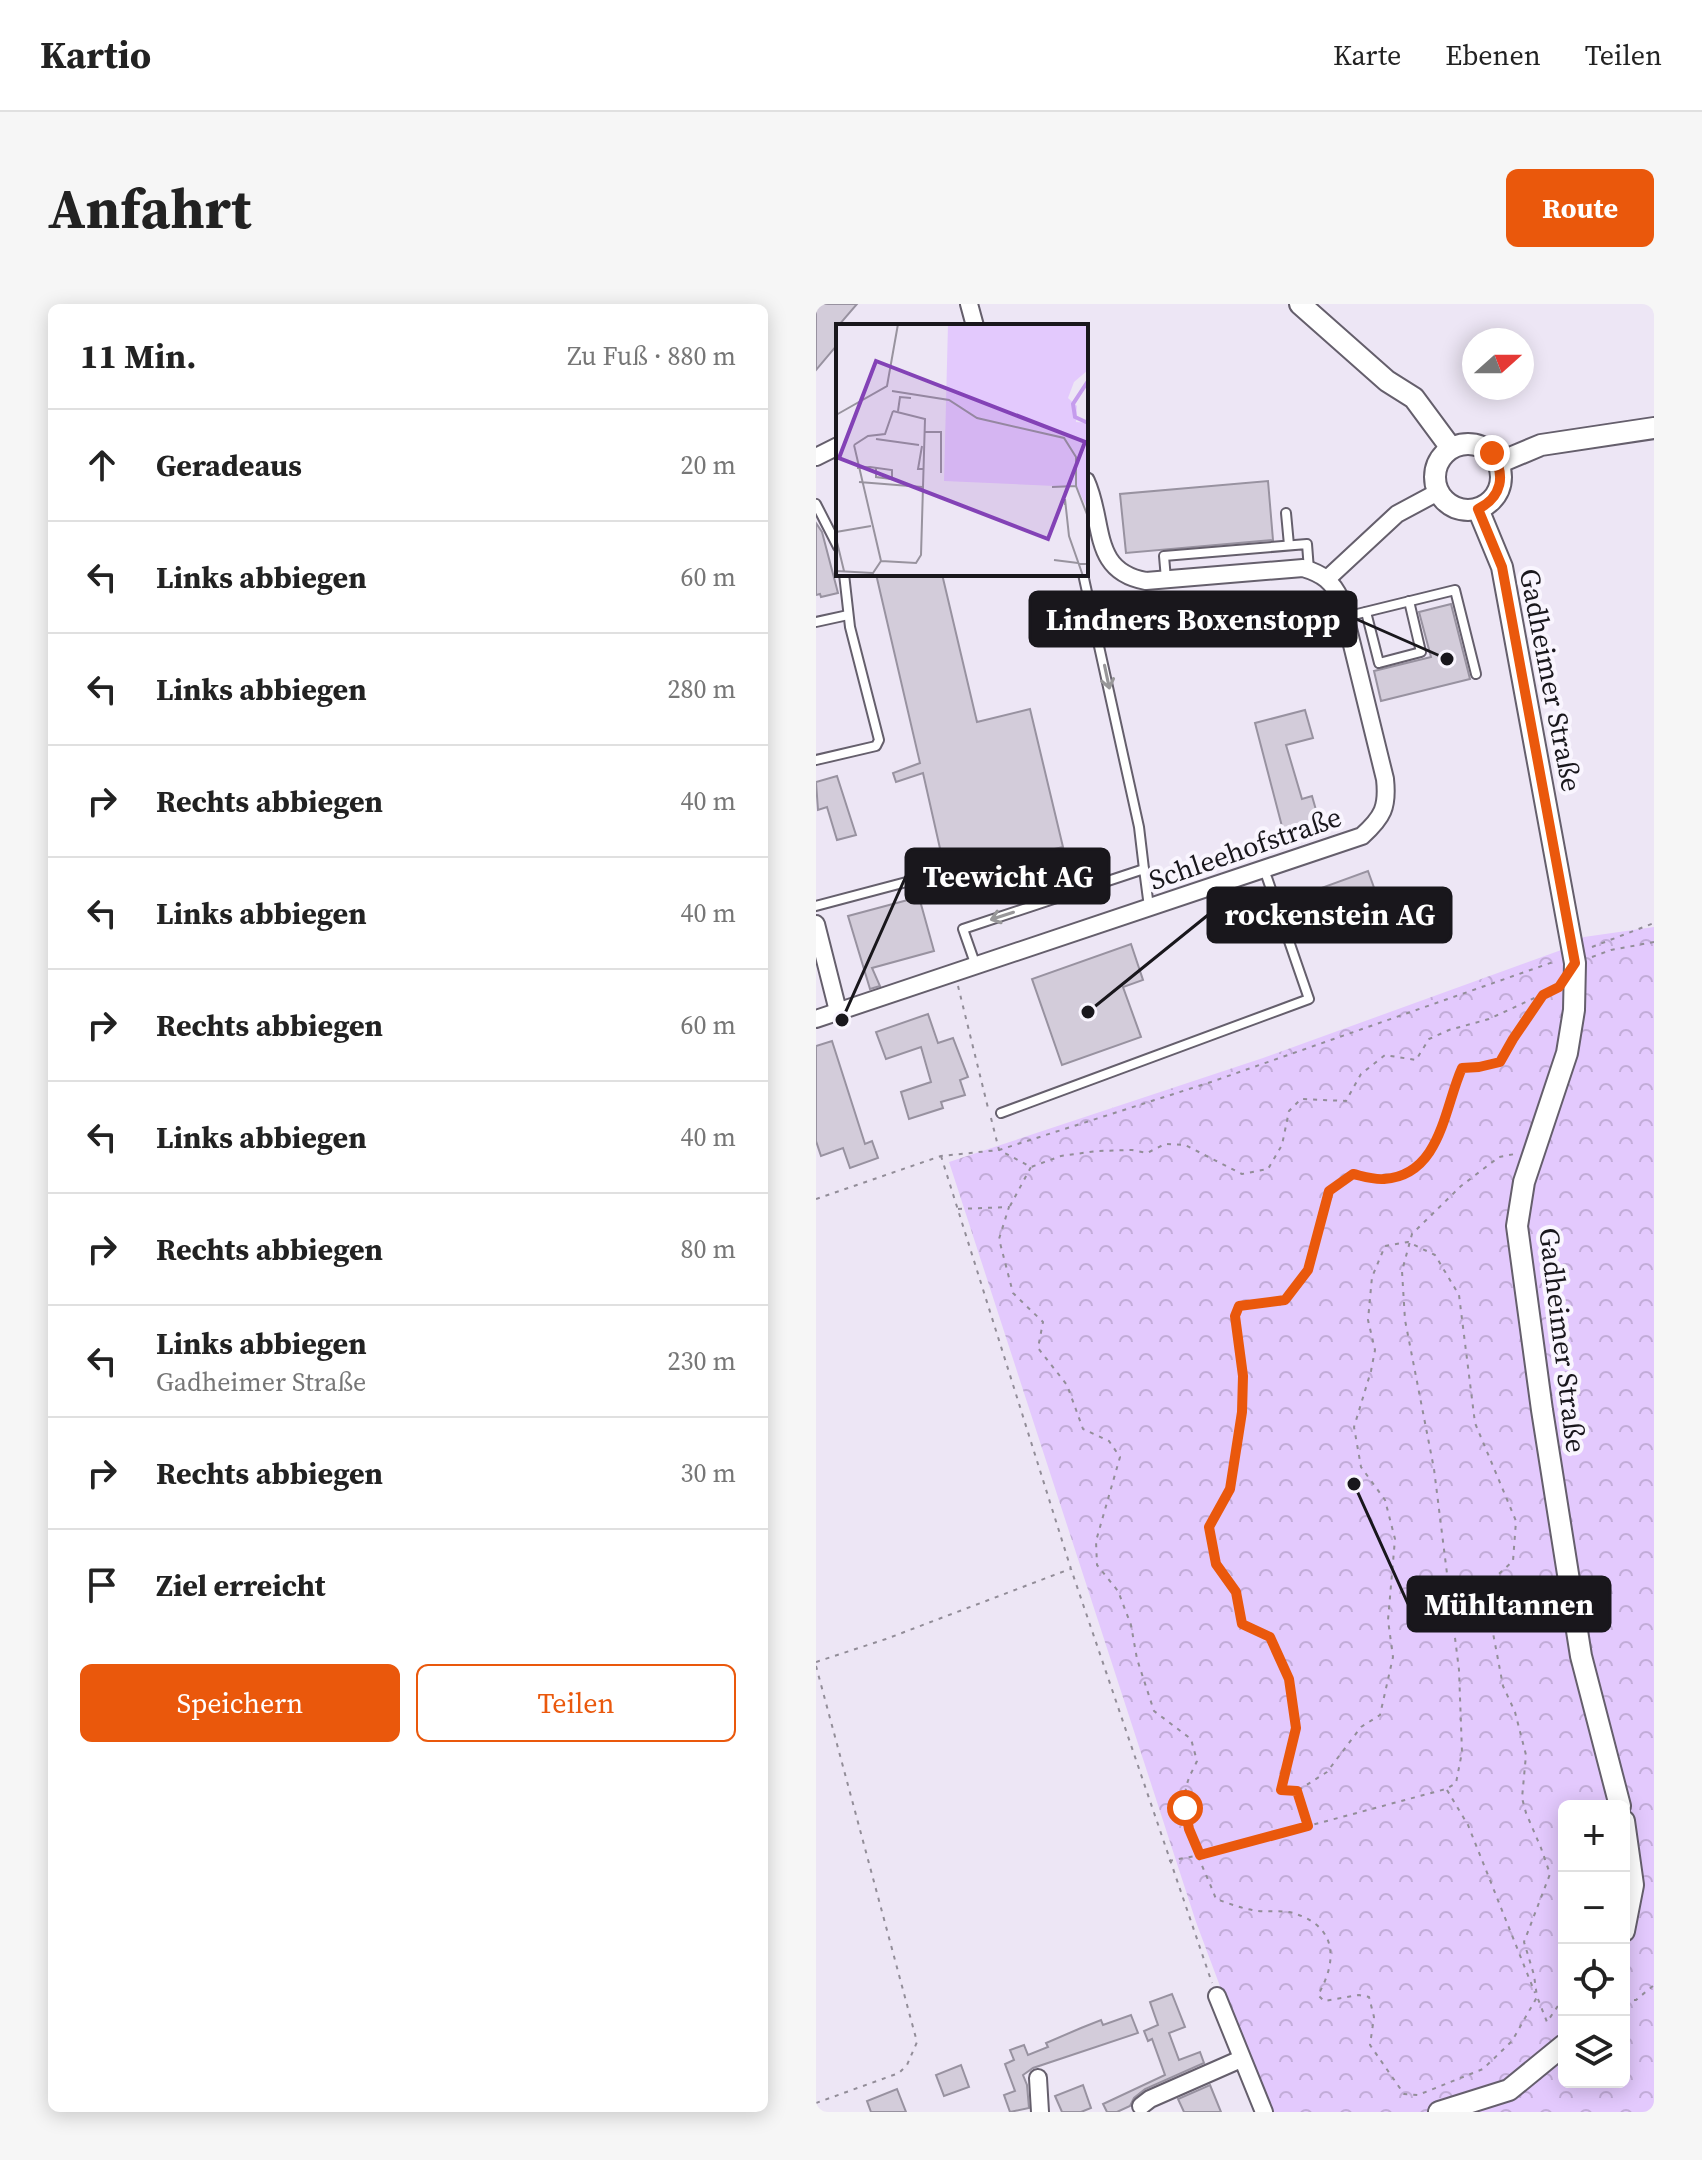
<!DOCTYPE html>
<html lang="de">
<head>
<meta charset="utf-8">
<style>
  body { margin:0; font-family:"Source Serif 4",serif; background:#f6f6f6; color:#222 }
  .controls { position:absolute; right:24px; bottom:24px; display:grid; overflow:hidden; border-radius:12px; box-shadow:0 4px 20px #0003 }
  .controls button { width:72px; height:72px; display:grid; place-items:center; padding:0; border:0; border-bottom:2px solid #e0e0e0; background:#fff; color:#222; font:40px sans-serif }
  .compass { position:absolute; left:646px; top:24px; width:72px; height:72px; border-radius:50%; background:#fff; box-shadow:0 4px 20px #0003; rotate:69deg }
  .stop { position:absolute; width:24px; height:24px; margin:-18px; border:6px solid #ea580c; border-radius:50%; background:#fff }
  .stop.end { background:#ea580c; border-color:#fff; box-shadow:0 2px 8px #0008 }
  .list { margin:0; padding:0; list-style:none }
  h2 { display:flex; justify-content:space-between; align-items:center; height:104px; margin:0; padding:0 32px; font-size:34px }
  h2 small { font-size:26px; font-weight:400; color:#767676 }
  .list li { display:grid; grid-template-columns:52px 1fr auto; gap:24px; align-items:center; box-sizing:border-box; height:112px; padding:0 32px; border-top:2px solid #e0e0e0 }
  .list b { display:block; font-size:30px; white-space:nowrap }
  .list p { margin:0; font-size:26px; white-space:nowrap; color:#767676 }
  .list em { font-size:26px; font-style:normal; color:#767676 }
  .actions { display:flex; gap:16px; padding:24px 32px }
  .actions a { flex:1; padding:18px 0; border:2px solid #ea580c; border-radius:12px; text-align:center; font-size:28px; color:#ea580c }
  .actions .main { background:#ea580c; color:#fff }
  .icon { flex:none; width:44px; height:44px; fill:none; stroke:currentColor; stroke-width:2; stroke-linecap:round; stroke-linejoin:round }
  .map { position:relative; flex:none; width:838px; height:1808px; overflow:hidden; border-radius:12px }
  header { display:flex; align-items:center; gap:48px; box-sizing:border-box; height:112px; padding:0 40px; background:#fff; border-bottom:2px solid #e0e0e0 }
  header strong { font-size:38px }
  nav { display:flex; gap:44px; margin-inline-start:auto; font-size:28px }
  .intro { display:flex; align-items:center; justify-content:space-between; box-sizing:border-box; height:192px; padding:0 48px }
  h1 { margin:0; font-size:56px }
  .button { padding:20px 36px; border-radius:12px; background:#ea580c; color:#fff; font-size:28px; font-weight:700 }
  main { display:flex; gap:48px; padding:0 48px }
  aside { flex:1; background:#fff; border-radius:12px; box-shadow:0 4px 20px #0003 }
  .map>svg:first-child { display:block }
  .forest { fill:url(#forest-crowns); fill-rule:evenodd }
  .building { fill:#d3ccda; stroke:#9892a0; stroke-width:2 }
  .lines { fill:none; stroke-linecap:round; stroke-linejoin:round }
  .service-casing { stroke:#655f6c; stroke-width:12 }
  .minor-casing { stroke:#655f6c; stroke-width:20 }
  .tertiary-casing { stroke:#655f6c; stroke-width:24 }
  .path { stroke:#928d98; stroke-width:2; stroke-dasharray:4 6; stroke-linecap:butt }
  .service { stroke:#fff; stroke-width:8 }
  .minor { stroke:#fff; stroke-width:16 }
  .tertiary { stroke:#fff; stroke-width:20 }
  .oneway { stroke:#989799 }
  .route { stroke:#ea580c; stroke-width:10 }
  .labels { text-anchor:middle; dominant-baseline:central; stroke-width:8; stroke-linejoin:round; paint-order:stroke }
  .street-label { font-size:28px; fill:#19171c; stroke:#f9f5fe }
  .inset-river { fill:none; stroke:#c59ced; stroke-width:4 }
  .inset-road { fill:none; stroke:#98939e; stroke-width:2 }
  .view { fill:#8342b6; fill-opacity:0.15; stroke:#8342b6; stroke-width:4 }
  .inset-edge { fill:none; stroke:#19171c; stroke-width:4 }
  .leader { fill:none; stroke:#19171c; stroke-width:3 }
  .callout-dot { fill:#19171c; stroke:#f9f5fe; stroke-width:3 }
  .callout { fill:#19171c; stroke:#19171c; stroke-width:3 }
  .callout-label { font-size:30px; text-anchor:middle; font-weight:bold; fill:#fff }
</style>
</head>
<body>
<header>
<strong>Kartio</strong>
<nav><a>Karte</a><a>Ebenen</a><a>Teilen</a></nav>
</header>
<div class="intro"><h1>Anfahrt</h1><a class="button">Route</a></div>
<main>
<aside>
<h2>11 Min.<small>Zu Fuß · 880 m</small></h2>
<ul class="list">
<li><svg class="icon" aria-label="ahead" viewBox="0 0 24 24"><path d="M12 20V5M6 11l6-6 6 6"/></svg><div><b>Geradeaus</b></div><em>20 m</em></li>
<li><svg class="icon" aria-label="left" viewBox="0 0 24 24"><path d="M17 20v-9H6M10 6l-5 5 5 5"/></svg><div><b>Links abbiegen</b></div><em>60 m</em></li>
<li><svg class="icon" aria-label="left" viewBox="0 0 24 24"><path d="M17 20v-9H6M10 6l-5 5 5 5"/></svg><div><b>Links abbiegen</b></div><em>280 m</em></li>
<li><svg class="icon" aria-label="right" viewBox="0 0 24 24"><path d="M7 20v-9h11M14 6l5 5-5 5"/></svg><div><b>Rechts abbiegen</b></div><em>40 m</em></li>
<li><svg class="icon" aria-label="left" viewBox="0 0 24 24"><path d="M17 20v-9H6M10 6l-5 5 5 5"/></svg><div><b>Links abbiegen</b></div><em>40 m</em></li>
<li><svg class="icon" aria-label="right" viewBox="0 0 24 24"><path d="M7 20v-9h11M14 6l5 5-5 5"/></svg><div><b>Rechts abbiegen</b></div><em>60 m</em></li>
<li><svg class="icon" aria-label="left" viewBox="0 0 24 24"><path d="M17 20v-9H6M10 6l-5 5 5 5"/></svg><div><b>Links abbiegen</b></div><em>40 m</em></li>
<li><svg class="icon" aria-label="right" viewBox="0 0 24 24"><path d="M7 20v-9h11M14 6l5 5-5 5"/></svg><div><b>Rechts abbiegen</b></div><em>80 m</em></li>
<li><svg class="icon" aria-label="left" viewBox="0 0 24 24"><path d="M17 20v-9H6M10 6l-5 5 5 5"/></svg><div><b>Links abbiegen</b><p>Gadheimer Straße</p></div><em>230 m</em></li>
<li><svg class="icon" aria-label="right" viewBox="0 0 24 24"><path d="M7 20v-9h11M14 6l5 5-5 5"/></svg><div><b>Rechts abbiegen</b></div><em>30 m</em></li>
<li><svg class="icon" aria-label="arrive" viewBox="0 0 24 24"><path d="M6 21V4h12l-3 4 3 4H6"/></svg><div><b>Ziel erreicht</b></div></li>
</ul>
<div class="actions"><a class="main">Speichern</a><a>Teilen</a></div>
</aside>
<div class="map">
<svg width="838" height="1808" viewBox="0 0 838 1808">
  <defs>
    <pattern id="forest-crowns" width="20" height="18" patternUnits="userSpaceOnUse" patternTransform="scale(2)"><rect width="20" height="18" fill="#e3c9fd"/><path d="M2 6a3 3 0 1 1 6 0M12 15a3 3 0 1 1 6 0" fill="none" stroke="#c2acd8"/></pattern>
  </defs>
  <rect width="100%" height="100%" fill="#ede6f5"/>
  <path class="forest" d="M838,623V1808H451L380,1618L133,858L447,754L748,645L768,633ZM748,1502H808V1778H748Z"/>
  <g class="building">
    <polygon points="0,0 41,0 22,22 22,40 0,66"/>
    <polygon points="452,177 457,236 310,249 304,190"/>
    <polygon points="0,219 6,228 22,289 5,293 4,290 0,291"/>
    <polygon points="60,270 126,270 161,418 214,405 247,543 204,553 208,565 184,573 179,558 130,571 107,469 80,478 77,469 104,459"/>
    <polygon points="635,300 654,375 565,397 558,367 615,353 603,308"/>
    <polygon points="489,406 497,434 470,441 486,495 496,492 504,520 468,530 439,419"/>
    <polygon points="21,472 40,531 21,536 11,503 2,506 0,478"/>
    <polygon points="552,567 561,592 506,612 497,587"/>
    <polygon points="103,593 118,647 56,664 64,682 54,685 32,612"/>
    <polygon points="315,640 327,676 307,683 325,733 246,761 216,675"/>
    <polygon points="112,710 122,739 137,734 152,773 144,776 149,791 125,798 127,804 93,815 85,788 115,778 105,743 70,755 60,728"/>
    <polygon points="16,737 49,840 56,837 62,854 34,864 27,844 5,852 0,837 0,742"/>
    <polygon points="356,1690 369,1723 353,1729 363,1756 384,1748 388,1759 329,1785 318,1794 314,1802 301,1808 291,1808 287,1800 349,1771 336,1735 332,1737 328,1727 342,1721 334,1698"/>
    <polygon points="315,1711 322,1729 217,1764 207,1771 211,1781 213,1804 194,1808 188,1791 199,1787 189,1760 198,1756 194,1746 208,1741 212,1751 232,1743 230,1739 265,1724 285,1716 287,1721"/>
    <polygon points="145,1761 153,1783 128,1792 120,1771"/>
    <polygon points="267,1781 275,1804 265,1808 246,1808 239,1792"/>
    <polygon points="394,1781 405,1808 368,1808 362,1795"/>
    <polygon points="81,1785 90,1808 55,1808 51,1797"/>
  </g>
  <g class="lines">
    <g class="service-casing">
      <g id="service">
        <polyline points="0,200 22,243"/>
        <polyline points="470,209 473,241"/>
        <polyline points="267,270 323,523 328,565"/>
        <polyline points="350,275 348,252 491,240 493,266"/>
        <polyline points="550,308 563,359 605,348 593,297"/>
        <polyline points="529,313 639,286 660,370"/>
        <polyline points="0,318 32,311"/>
        <polyline points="0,456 60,442 63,436 34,323 28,270"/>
        <polyline points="0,602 98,576"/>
        <polyline points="160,662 147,625 328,565 333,603"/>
        <polyline points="185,809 493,695 448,565"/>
      </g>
    </g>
    <g class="minor-casing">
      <g id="minor">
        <polyline points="153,0 159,22"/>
        <polyline points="0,153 22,142"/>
        <polyline points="511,275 581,210 622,188"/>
        <polyline points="0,620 22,707"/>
        <path d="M0,715L546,532C567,513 572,503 569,475L525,296C516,277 507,270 487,264L330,277C274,267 289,218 270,177"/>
        <polyline points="401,1692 448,1808"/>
        <polyline points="222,1774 224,1808"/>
        <polyline points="325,1802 334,1795 425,1755"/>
      </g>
    </g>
    <g class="tertiary-casing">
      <g id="tertiary">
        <polyline points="484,0 571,77 598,94 635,144"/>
        <circle cx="652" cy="173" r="33"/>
        <polyline points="682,159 725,141 838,124"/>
        <polyline points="662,205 686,263 759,659 758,706 751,749 708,878 701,922 726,1106 765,1352 804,1502"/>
        <polyline points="808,1517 817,1581 808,1627"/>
        <polyline points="623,1808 693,1786 748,1741"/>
      </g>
    </g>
    <g class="path">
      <polyline points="776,643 838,619"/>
      <polyline points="776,653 795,646 838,638"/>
      <polyline points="142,682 173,808"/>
      <polyline points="175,814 183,846 215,863 245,852 281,847 316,846 331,849 349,840 369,841 426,870 452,865 466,841 473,807 485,795 530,797 545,770 569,751 600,756 613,735 633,726 673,715 740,684"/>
      <polyline points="125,852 255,1265 396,1679"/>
      <polyline points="0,895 125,852 183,846 395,778 740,657"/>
      <polyline points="194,902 215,863"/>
      <path d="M142,905L193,903L183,935L197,989L227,1018L222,1044L251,1081L267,1125L293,1137L304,1153L280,1237L281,1261L302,1287L315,1321L321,1355L338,1407L375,1435L381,1457C378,1464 373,1472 371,1480C361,1518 387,1560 400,1595C412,1599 424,1604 436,1606C450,1609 468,1605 480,1610C522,1624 521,1658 502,1691L508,1697L543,1691L553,1693L558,1713L554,1741L588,1790L602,1791L667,1765L696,1737L721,1693L718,1671L708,1638L734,1570L725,1544L710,1509L706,1494L710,1451L699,1408L687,1382L674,1313V1278L697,1257L700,1217L659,1119L643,991L619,951L592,938L569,942L556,973L552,1016L559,1046L555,1067L538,1123L545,1163L569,1196L579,1235L572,1316L577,1353L564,1411L545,1423L511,1468L481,1487L492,1522"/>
      <polyline points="0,1358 70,1335 254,1265"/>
      <polyline points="0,1362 101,1738 91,1761 83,1769 0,1799"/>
      <polyline points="631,1486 652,1521 719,1689"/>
      <path d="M480,1487L465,1486L480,1424L473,1375L454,1333L426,1320L420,1288L400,1260L393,1223L414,1185L426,1108L427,1072L419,1012L423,1002L469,996L492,966L513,887L537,870C546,872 558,876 568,875C625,871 628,804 646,764L663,763L684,758L697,735L727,691"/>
      <polyline points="353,1557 384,1551 630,1485 640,1479 646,1448 643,1366 618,1165 589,1016 586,967 596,930 645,882 683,853 699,850"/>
      <polyline points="722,1695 731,1718 748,1693"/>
      <polyline points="808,1696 820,1696 838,1681"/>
    </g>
    <use href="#service" class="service"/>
    <use href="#minor" class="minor"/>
    <use href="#tertiary" class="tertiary"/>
  </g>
  <defs><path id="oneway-shaft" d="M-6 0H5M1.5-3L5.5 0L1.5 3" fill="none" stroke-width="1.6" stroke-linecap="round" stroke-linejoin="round" transform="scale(2)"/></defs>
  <g class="oneway">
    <use href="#oneway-shaft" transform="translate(291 373) rotate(78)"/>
    <use href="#oneway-shaft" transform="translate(186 612) rotate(162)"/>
  </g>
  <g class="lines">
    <path class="route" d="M369,1504L373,1525L384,1551L492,1522L481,1487L465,1486L480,1424L473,1375L454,1333L426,1320L420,1288L400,1260L393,1223L414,1185L426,1108L427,1072L419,1012L423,1002L469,996L492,966L513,887L537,870C546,872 558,876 568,875C625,871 628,804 646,764L663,763L684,758L697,735L727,691L743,683L759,659L686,263L662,205C686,193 690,171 676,149"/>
  </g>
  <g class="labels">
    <g class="street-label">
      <text transform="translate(735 376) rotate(79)">Gadheimer Straße</text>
      <text transform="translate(429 544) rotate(-19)">Schleehofstraße</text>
      <text transform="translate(747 1036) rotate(83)">Gadheimer Straße</text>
    </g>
  </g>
  <g transform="translate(20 20)">
    <rect width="252" height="252" fill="#ede6f5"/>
    <path d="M112,0H252V46L238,58L232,74L241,82L240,98L252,99V186L241,163L108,157Z" fill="#e3c9fd"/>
    <path class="inset-river" d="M252,57L237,80L239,93L252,99"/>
    <path class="inset-road" d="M56,67L113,76L141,94L228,114L240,133V162L252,193M62,87L64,73L75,74M0,91L51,62L62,0M88,108H105V149M40,115L83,121M18,121L45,237M18,121L32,112L49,110L57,87M86,122L82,145H87M21,144L34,143L56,146V155L40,153V144M23,158L86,163M216,163L240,162M229,181V175L233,212L247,252M0,208L35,202M0,214L8,247M218,236L250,240M45,237L80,239L85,231L89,95L57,87M0,247L37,249L45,237"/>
    <path class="view" d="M40,37L249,118L212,215L3,134Z"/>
    <rect width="252" height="252" class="inset-edge"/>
  </g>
  <path class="leader" d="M631 355L540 315M26 716L90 572M272 708L392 611M538 1180L592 1300"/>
  <g class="callout-dot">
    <circle cx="631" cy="355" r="8"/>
    <circle cx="26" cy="716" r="8"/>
    <circle cx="272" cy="708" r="8"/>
    <circle cx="538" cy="1180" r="8"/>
  </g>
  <g class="callout">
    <rect x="214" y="288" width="326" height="54" rx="8"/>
    <rect x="90" y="545" width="203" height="54" rx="8"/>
    <rect x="392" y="584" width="243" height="54" rx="8"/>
    <rect x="592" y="1273" width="202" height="54" rx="8"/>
  </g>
  <g class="callout-label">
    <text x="377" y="326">Lindners Boxenstopp</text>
    <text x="192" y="583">Teewicht AG</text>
    <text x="514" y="621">rockenstein AG</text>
    <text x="693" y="1311">Mühltannen</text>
  </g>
</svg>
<div class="controls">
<button>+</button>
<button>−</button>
<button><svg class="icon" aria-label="locate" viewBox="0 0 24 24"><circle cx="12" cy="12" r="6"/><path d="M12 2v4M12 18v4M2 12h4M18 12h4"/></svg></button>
<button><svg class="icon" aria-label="layers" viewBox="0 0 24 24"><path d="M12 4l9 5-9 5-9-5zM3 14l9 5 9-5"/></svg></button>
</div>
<svg class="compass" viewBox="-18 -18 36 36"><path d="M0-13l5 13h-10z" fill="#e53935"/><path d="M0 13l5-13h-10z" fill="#767676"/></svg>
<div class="stop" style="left:369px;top:1504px"></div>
<div class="stop end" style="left:676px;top:149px"></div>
</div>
</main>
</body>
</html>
